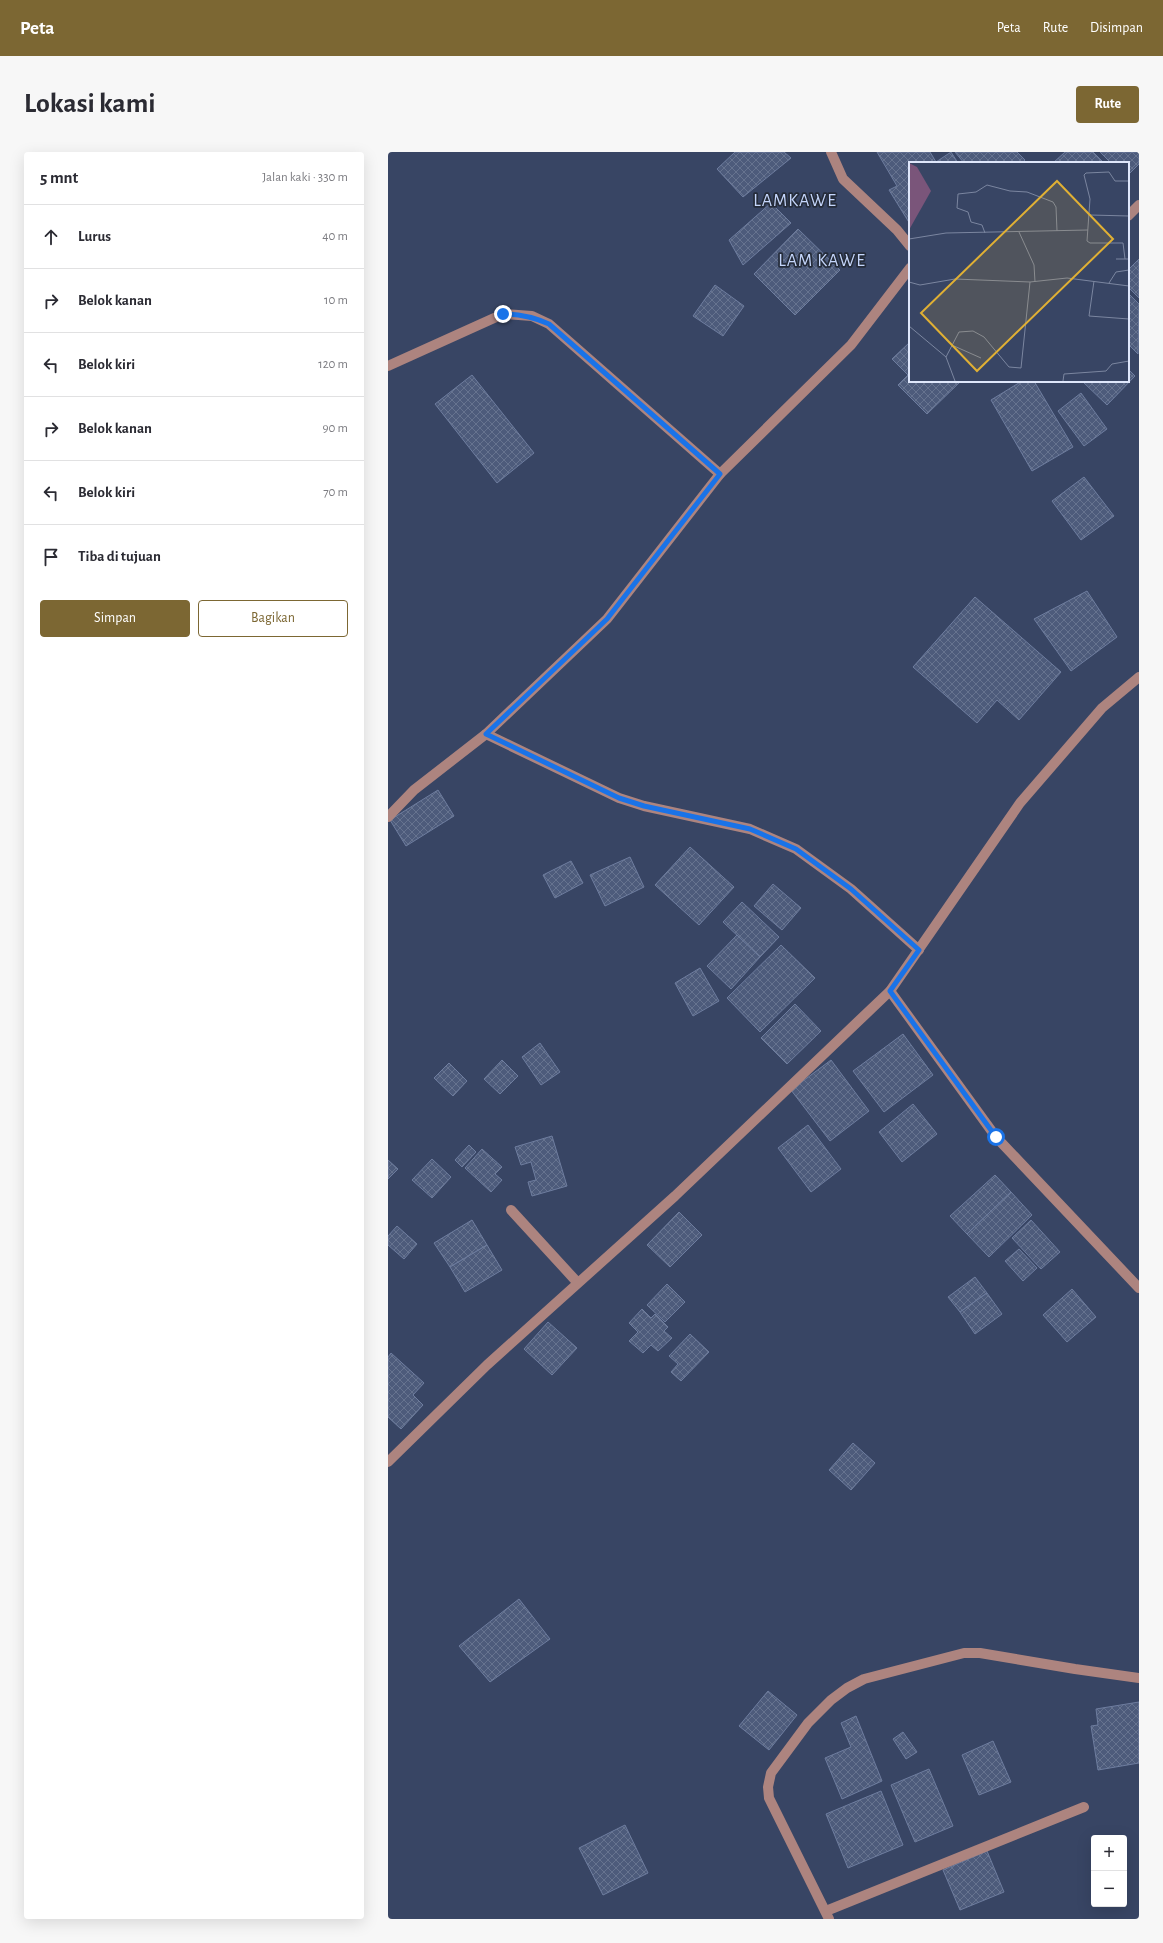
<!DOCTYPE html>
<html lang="id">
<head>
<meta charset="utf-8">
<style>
  body { margin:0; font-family:"Alegreya Sans",sans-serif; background:#f7f7f7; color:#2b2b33 }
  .controls { position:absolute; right:12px; bottom:12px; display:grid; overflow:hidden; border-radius:4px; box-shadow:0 4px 16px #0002 }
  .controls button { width:36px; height:36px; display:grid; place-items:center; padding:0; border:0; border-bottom:1px solid #e1e1e2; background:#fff; color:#2b2b33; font:20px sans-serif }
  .stop { position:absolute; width:12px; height:12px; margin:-9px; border:3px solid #1a73e8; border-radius:50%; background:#fff }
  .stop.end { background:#1a73e8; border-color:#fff; box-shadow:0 1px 4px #0008 }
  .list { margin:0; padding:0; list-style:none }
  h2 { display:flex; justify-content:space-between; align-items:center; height:52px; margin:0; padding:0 16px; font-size:17px }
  h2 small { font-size:13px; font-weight:400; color:#7c7c81 }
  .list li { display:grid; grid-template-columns:26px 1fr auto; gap:12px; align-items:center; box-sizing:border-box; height:64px; padding:0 16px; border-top:1px solid #e1e1e2 }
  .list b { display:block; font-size:15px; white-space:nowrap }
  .list em { font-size:13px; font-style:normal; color:#7c7c81 }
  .actions { display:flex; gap:8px; padding:12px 16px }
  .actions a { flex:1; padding:9px 0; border:1px solid #7c6733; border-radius:4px; text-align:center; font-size:14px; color:#7c6733 }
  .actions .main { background:#7c6733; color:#fff }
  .icon { flex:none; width:22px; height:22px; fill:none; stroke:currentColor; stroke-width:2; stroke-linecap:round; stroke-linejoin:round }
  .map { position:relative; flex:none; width:751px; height:1767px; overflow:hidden; border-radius:4px }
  header { display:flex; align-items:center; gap:24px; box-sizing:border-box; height:56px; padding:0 20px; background:#7c6733; color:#fff }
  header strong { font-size:19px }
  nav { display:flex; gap:22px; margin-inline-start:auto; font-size:14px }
  .intro { display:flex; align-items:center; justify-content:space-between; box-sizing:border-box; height:96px; padding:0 24px }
  h1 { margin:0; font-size:28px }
  .button { padding:10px 18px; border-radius:4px; background:#7c6733; color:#fff; font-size:14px; font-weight:700 }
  main { display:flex; gap:24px; padding:0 24px }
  aside { flex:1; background:#fff; border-radius:4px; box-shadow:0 4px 16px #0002 }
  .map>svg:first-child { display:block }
  .building { fill:url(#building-cross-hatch); stroke:#6e7d9f }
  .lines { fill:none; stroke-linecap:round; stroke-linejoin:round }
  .minor { stroke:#ad847f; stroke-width:10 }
  .route { stroke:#1a73e8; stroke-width:5 }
  .labels { text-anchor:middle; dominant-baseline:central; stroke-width:3.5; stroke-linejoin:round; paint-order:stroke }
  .quarter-label { font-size:18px; letter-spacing:1px; fill:#c5d6fb; stroke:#252c3a }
  .inset-road { fill:none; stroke:#7b86a0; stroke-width:1 }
  .view { fill:#e0b034; fill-opacity:0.15; stroke:#e0b034; stroke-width:2 }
  .inset-edge { fill:none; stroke:#dfe7fb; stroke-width:2 }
</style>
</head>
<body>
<header>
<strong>Peta</strong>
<nav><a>Peta</a><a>Rute</a><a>Disimpan</a></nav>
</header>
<div class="intro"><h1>Lokasi kami</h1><a class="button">Rute</a></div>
<main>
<aside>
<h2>5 mnt<small>Jalan kaki · 330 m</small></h2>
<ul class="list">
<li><svg class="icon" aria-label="ahead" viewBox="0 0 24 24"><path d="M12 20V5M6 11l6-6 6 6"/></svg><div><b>Lurus</b></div><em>40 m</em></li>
<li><svg class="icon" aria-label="right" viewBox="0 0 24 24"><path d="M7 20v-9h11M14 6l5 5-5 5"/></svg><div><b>Belok kanan</b></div><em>10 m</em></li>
<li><svg class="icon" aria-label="left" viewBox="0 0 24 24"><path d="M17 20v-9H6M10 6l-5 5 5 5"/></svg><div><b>Belok kiri</b></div><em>120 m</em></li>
<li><svg class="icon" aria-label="right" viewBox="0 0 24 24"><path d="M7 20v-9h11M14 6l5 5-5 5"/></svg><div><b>Belok kanan</b></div><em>90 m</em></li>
<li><svg class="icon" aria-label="left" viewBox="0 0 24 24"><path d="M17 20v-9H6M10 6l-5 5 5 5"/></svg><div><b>Belok kiri</b></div><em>70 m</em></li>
<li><svg class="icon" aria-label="arrive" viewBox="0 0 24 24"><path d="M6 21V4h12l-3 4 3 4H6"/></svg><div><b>Tiba di tujuan</b></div></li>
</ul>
<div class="actions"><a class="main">Simpan</a><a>Bagikan</a></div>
</aside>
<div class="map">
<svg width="751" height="1767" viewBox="0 0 751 1767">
  <defs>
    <pattern id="building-cross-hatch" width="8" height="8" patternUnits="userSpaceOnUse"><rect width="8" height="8" fill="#4d5b7b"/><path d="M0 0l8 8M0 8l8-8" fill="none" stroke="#66738f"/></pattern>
  </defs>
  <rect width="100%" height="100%" fill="#384564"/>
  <g class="building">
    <polygon points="347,0 396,0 403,6 355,45 329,17"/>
    <polygon points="489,0 542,0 548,10 563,0 570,11 522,11 522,72 501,38 509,34"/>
    <polygon points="567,0 629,0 637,8 634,11 576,11"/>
    <polygon points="677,0 705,0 716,11 665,11"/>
    <polygon points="712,0 751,0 751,12 740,23 740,11 723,11"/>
    <polygon points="383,51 403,71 355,113 341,88"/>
    <polygon points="410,77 452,118 407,163 366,122"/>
    <polygon points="751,107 751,146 740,135 740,118"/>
    <polygon points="327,133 356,154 335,184 305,164"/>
    <polygon points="740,141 751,152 750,202 740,192"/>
    <polygon points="522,190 522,229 573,229 539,262 510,233 520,223 504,207"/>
    <polygon points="740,217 747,224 719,253 694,229 740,229"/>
    <polygon points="84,223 146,301 109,331 47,252"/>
    <polygon points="634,229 646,229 685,295 644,319 603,248"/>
    <polygon points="693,241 719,277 696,294 670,259"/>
    <polygon points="696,325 726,364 693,388 664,349"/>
    <polygon points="699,439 729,485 683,519 646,467"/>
    <polygon points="587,445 673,520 631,568 609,548 589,571 525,515"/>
    <polygon points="50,638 66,664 18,694 2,668"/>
    <polygon points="302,695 346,735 311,773 267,733"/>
    <polygon points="242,705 256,735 217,754 202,723"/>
    <polygon points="183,709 195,731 167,746 155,723"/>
    <polygon points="385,732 413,756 394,778 366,754"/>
    <polygon points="354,750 391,785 372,805 335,770"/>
    <polygon points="349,783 372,805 343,837 319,814"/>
    <polygon points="393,793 427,826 372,880 339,846"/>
    <polygon points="312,816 331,849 305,864 287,831"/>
    <polygon points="407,852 433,879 399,912 373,886"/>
    <polygon points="515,882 545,923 496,960 465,919"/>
    <polygon points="152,891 172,920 153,933 134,905"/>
    <polygon points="114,908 130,924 112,942 96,927"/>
    <polygon points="443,908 481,959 442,989 403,938"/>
    <polygon points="61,911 79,929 65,944 46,926"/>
    <polygon points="525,952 549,982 514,1010 491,980"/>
    <polygon points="420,973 453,1017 423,1040 390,996"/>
    <polygon points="164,984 179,1034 144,1044 140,1030 148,1028 143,1010 133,1013 127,995"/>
    <polygon points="81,993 88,1000 74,1015 67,1008"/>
    <polygon points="94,997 114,1015 107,1022 114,1028 103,1040 77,1016"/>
    <polygon points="44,1007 63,1025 44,1046 24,1028"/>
    <polygon points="0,1008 10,1017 0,1027"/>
    <polygon points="607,1023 623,1040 579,1082 562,1064"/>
    <polygon points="623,1040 644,1063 601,1105 579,1082"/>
    <polygon points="291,1060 314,1083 282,1115 259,1093"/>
    <polygon points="84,1068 99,1093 62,1115 46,1091"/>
    <polygon points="643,1068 672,1100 653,1117 624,1086"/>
    <polygon points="9,1074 29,1092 16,1107 0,1093 0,1084"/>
    <polygon points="99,1093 114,1118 77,1140 62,1115"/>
    <polygon points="631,1097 649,1116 635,1129 617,1109"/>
    <polygon points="587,1125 599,1141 572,1160 560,1145"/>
    <polygon points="279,1132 297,1150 277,1170 259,1153"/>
    <polygon points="684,1137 708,1165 679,1190 655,1163"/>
    <polygon points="599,1141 614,1162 587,1182 572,1160"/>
    <polygon points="254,1157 263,1166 267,1162 280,1175 276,1179 284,1186 270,1199 263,1193 255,1201 241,1189 250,1180 241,1171"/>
    <polygon points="160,1170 189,1196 164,1223 136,1197"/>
    <polygon points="302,1182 321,1200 293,1229 283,1220 290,1212 281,1204"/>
    <polygon points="3,1201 36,1231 25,1243 35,1253 13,1277 0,1265 0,1205"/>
    <polygon points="465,1291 487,1311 463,1338 441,1318"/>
    <polygon points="131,1447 162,1487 102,1530 71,1494"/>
    <polygon points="380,1539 409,1563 381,1598 351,1574"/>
    <polygon points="751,1550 751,1611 710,1618 703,1574 710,1573 708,1557"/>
    <polygon points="468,1564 494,1629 454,1647 437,1606 463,1595 453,1571"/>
    <polygon points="515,1580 529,1600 518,1607 505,1587"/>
    <polygon points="605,1589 623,1630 591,1643 574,1603"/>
    <polygon points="541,1617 565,1674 527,1690 503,1633"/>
    <polygon points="493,1639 515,1693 460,1716 438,1662"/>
    <polygon points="237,1673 260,1721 215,1743 191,1696"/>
    <polygon points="599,1699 616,1740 572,1758 555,1718"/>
  </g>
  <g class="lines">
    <g class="minor">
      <polyline points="443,0 455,27 509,78 522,94"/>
      <polyline points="740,64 751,53"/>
      <polyline points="0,214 115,162 144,164 161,172 332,322"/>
      <polyline points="98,582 231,646 256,654 362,677 408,697 463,737 531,798"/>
      <polyline points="0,665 26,638 98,582 219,467 332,322 463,193 522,116"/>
      <polyline points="502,839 608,985 751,1136"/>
      <polyline points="123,1058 189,1130"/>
      <polyline points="0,1310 99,1213 287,1044 502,839 632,651 714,556 751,525"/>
      <polyline points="438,1759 696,1655"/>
      <polyline points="441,1767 381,1646 380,1635 383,1621 420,1571 443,1548 459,1536 476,1527 576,1501 592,1501 687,1517 751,1526"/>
    </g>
  </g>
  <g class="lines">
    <path class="route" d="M115,162C132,162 145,165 161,172L332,322L219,467L98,582L231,646L256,654L362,677L408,697L463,737L531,798L502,839L608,985"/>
  </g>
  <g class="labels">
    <g class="quarter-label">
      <text x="407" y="49">LAMKAWE</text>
      <text x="434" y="109">LAM KAWE</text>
    </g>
  </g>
  <g transform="translate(521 10)">
    <rect width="220" height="220" fill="#384564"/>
    <path d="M0,1L8,5L22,29L0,68Z" fill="#7a557a"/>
    <path class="inset-road" d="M181,53L220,54M110,70L125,103L126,120M76,71L73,63L62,60L59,50L48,46L49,32L67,30L78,23L101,29L118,30L144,40L147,45L148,69M0,77L37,71L179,68M207,97H220M216,97L214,81H181L178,79L181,37L175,13L177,11L200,10L206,19H220M185,119L180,154L220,157M0,120L11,123L46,117L121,120L158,116L220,124M200,121L207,110L220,108M0,164L37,195L46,219M45,184L72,196M37,195L50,170L64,169L75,175L100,205L112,206L121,120M154,219L155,212L197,209L203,202L220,199"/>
    <path class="view" d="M148,19L204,77L68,209L12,151Z"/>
    <rect width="220" height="220" class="inset-edge"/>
  </g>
</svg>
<div class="controls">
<button>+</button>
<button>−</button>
</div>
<div class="stop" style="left:608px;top:985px"></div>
<div class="stop end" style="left:115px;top:162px"></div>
</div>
</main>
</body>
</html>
